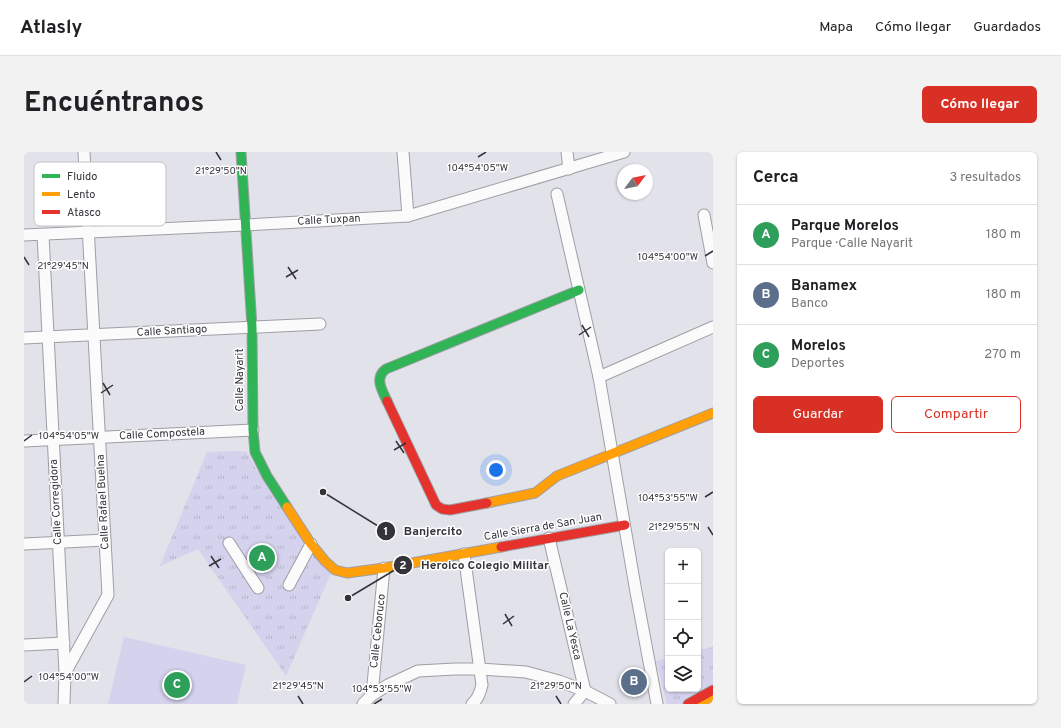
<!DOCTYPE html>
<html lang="es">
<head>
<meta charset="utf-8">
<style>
  body { margin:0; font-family:Overpass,sans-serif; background:#f2f2f2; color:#202124 }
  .controls { position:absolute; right:12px; bottom:12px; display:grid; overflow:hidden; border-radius:6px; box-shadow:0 1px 3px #0004 }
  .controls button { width:36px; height:36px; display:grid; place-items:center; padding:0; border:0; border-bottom:1px solid #e0e0e0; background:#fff; color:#202124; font:20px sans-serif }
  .compass { position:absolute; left:593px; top:12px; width:36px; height:36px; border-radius:50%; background:#fff; box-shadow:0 1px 3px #0004; rotate:58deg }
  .you { position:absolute; left:472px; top:318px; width:14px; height:14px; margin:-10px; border:3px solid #fff; border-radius:50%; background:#1a73e8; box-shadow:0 0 0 6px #1a73e833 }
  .badge { display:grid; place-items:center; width:26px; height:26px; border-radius:50%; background:#d93025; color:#fff; font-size:13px; font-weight:700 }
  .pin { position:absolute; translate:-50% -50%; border:2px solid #fff; box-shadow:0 1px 4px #0006 }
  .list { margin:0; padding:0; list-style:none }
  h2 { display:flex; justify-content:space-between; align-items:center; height:52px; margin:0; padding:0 16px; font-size:17px }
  h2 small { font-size:13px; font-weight:400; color:#757577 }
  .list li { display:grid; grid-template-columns:26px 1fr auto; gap:12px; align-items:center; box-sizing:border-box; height:60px; padding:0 16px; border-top:1px solid #e0e0e0 }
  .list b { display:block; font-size:15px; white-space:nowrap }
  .list p { margin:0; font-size:13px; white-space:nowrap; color:#757577 }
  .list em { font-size:13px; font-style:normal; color:#757577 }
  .actions { display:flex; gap:8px; padding:12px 16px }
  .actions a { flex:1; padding:9px 0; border:1px solid #d93025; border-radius:6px; text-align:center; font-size:14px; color:#d93025 }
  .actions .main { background:#d93025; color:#fff }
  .icon { flex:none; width:22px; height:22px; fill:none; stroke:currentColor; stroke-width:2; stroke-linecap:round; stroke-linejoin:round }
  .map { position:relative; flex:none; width:689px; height:552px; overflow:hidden; border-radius:6px }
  header { display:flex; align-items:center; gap:24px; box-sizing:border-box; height:56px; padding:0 20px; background:#fff; border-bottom:1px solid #e0e0e0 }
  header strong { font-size:19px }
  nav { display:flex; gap:22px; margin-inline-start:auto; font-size:14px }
  .intro { display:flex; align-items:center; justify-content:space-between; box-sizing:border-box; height:96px; padding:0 24px }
  h1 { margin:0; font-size:28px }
  .button { padding:10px 18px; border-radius:6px; background:#d93025; color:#fff; font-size:14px; font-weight:700 }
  main { display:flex; gap:24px; padding:0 24px }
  aside { flex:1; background:#fff; border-radius:6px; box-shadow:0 1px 3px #0004 }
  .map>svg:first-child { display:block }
  .grass { fill:url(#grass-tufts) }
  .pitch { fill:#d4d2ed }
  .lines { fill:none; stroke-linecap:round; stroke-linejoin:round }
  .street-casing { stroke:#9e9ea5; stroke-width:13 }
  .fast-casing { stroke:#9e9ea5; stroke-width:11 }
  .slow-casing { stroke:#9e9ea5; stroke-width:11 }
  .jam-casing { stroke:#9e9ea5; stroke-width:11 }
  .street { stroke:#fbfbfc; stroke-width:11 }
  .fast { stroke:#30b455; stroke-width:9 }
  .slow { stroke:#ff9f0a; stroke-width:9 }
  .jam { stroke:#e5322d; stroke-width:9 }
  .ticks { fill:none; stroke:#34333a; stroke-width:1.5 }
  .labels { text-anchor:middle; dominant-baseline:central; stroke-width:3; stroke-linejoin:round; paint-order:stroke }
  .street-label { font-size:11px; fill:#34333a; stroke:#fff }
  .key { fill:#fff; stroke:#c2c2c4; stroke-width:1 }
  .key-label { font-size:11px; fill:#34333a }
  .ticks-label { font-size:10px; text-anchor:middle; fill:#34333a; stroke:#fff; stroke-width:3; stroke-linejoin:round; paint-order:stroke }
  .leader { fill:none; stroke:#34333a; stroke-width:1.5 }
  .callout-dot { fill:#34333a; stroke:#fff; stroke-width:1.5 }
  .mark-label { font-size:12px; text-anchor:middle; font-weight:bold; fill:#fff }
  .callout-label { font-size:12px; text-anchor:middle; font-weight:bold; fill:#34333a; stroke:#fff; stroke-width:3; stroke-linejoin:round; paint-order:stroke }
</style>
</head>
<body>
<header>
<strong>Atlasly</strong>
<nav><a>Mapa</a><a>Cómo llegar</a><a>Guardados</a></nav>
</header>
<div class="intro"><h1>Encuéntranos</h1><a class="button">Cómo llegar</a></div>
<main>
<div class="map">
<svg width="689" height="552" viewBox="0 0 689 552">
  <defs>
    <pattern id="grass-tufts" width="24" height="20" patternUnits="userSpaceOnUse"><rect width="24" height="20" fill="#d4d2ed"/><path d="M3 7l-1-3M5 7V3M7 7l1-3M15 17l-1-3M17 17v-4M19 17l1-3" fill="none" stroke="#b7b5cc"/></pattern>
  </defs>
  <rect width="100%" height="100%" fill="#e2e2eb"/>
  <g class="grass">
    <polygon points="212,299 223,300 231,315 308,419 262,524 174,397 136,414 183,300"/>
    <polygon points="689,495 689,536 657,552 643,552 632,509 644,506 644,537 674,537 674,498"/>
  </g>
  <polygon class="pitch" points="100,485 222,513 213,552 84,552"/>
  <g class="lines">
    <g class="street-casing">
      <g id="street">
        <polyline points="379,0 384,64"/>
        <polyline points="543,0 545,17"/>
        <polyline points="533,42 575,225 612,440 633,552"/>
        <polyline points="680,63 689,111"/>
        <polyline points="0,83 221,73 384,64 600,0"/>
        <polyline points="19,83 41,521 40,552"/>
        <polyline points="0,186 296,172"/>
        <polyline points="575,225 689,175"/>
        <polyline points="0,289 229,278"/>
        <polyline points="525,386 561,539 550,552"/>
        <polyline points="205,391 234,436"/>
        <polyline points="0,392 81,388"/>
        <path d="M440,402L458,533C456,541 454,547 448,552"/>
        <polyline points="265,433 287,392"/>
        <polyline points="0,493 40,491"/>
        <polyline points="41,521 84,443 60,0"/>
        <polyline points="348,543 360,416"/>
        <polyline points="339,552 348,543 364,533 394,519 431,517 456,517 502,520 535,529 561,539 586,552"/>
      </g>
    </g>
    <g class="fast-casing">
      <g id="fast">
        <polyline points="217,0 228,175 229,278 231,300 243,324 263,355"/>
        <path d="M363,249C358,238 350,226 362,217L555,138"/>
      </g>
    </g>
    <g class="slow-casing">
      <g id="slow">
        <polyline points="463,351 511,341 533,324 689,261"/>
        <polyline points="263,355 287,392 301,409 311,418 323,421 360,416 477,395"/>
        <polyline points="678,552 689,547"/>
      </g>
    </g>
    <g class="jam-casing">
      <g id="jam">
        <polyline points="363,249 412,353 418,357 426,358 463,351"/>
        <polyline points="477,395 601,373"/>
        <polyline points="664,552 689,538"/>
      </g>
    </g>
    <use href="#street" class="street"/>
    <use href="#fast" class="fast"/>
    <use href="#slow" class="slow"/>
    <use href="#jam" class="jam"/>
  </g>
  <path class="ticks" d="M192,0L197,8M454,5L462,0M681,104L689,99M0,105L5,113M264,115L272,127M262,125L274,118M558,173L565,185M555,183L567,175M79,231L86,243M77,241L89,233M0,289L8,283M372,289L380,301M370,298L382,291M681,345L689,340M684,375L689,383M187,404L195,416M185,414L197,407M481,462L488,474M479,472L490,464M0,530L8,524M274,544L279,552M532,544L537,552M350,552L358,547"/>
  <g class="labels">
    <g class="street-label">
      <text transform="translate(305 68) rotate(-3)">Calle Tuxpan</text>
      <text transform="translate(148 179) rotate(-3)">Calle Santiago</text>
      <text transform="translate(216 228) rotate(-90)">Calle Nayarit</text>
      <text transform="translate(138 282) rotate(-3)">Calle Compostela</text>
      <text transform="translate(32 350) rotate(-93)">Calle Corregidora</text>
      <text transform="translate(79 350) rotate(-93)">Calle Rafael Buelna</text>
      <text transform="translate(519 375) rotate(-10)">Calle Sierra de San Juan</text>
      <text transform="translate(546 474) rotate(77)">Calle La Yesca</text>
      <text transform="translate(354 479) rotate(-84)">Calle Ceboruco</text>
    </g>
  </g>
  <rect x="10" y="10" width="132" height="64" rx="6" class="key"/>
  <rect x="18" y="22" width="18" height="4" fill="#30b455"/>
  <rect x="18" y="40" width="18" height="4" fill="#ff9f0a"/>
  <rect x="18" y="58" width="18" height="4" fill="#e5322d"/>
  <g class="key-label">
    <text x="43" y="28">Fluido</text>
    <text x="43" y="46">Lento</text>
    <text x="43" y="64">Atasco</text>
  </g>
  <g class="ticks-label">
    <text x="454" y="19">104°54'05"W</text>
    <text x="197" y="22">21°29'50"N</text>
    <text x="644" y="108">104°54'00"W</text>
    <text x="39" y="117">21°29'45"N</text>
    <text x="45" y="287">104°54'05"W</text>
    <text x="644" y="349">104°53'55"W</text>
    <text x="650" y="378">21°29'55"N</text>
    <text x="45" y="528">104°54'00"W</text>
    <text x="274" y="537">21°29'45"N</text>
    <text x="532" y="537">21°29'50"N</text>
    <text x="358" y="540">104°53'55"W</text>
  </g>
  <path class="leader" d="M299 340L362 379M324 446L379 413"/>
  <g class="callout-dot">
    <circle cx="299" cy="340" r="4"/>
    <circle cx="324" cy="446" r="4"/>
    <circle cx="362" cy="379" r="10"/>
    <circle cx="379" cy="413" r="10"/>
  </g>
  <g class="mark-label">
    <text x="362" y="383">1</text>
    <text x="379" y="417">2</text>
  </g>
  <g class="callout-label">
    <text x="409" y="383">Banjercito</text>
    <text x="461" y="417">Heroico Colegio Militar</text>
  </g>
</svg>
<div class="controls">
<button>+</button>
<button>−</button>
<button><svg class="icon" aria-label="locate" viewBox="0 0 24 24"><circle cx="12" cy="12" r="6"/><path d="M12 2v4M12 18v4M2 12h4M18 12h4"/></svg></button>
<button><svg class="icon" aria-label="layers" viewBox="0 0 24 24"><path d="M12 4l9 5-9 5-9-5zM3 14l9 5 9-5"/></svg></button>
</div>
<svg class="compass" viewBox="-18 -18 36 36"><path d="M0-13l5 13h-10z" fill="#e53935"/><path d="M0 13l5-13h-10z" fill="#757577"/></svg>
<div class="you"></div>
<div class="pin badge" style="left:238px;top:406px;background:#2e9e5b">A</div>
<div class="pin badge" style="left:610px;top:530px;background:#5c6f8a">B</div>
<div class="pin badge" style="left:153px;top:533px;background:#2e9e5b">C</div>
</div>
<aside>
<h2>Cerca<small>3 resultados</small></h2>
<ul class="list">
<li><span class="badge" style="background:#2e9e5b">A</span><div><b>Parque Morelos</b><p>Parque · Calle Nayarit</p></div><em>180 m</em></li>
<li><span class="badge" style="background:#5c6f8a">B</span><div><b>Banamex</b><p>Banco</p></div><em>180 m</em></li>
<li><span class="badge" style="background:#2e9e5b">C</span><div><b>Morelos</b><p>Deportes</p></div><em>270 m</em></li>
</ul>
<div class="actions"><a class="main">Guardar</a><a>Compartir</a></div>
</aside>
</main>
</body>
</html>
